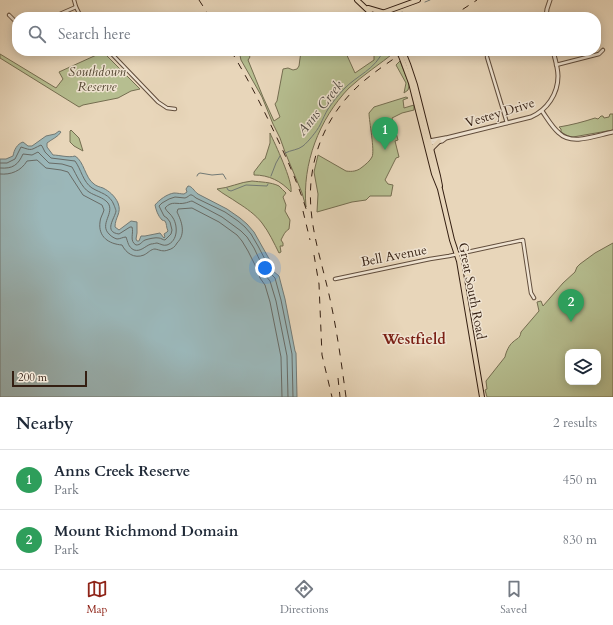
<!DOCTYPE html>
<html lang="en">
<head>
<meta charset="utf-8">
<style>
  body { margin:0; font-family:Cardo,serif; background:#f2f2f3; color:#1f2937 }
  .controls { position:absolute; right:12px; bottom:12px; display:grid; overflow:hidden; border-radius:8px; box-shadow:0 2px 10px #0003 }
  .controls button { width:36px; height:36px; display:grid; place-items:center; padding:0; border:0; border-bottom:1px solid #e0e1e3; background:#fff; color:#1f2937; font:20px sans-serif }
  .scale { position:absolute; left:12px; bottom:10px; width:75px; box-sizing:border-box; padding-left:4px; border:2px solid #341f12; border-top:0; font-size:11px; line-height:14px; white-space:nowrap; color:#341f12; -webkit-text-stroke:3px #f0e4d2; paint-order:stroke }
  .you { position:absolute; left:265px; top:268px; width:14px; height:14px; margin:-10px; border:3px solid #fff; border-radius:50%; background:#1a73e8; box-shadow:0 0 0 6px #1a73e833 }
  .badge { display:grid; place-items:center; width:26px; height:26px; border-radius:50%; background:#8f2418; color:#fff; font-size:13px; font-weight:700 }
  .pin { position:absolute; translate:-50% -33px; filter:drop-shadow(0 1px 2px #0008) }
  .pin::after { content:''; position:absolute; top:21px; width:14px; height:12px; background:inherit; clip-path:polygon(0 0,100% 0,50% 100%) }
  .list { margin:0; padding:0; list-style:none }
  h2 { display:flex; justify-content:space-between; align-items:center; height:52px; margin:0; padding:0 16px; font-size:17px }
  h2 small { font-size:13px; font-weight:400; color:#747a83 }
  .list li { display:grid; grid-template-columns:26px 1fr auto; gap:12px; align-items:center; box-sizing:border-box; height:60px; padding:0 16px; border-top:1px solid #e0e1e3 }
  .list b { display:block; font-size:15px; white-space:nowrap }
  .list p { margin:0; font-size:13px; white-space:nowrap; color:#747a83 }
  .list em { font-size:13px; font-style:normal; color:#747a83 }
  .icon { flex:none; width:22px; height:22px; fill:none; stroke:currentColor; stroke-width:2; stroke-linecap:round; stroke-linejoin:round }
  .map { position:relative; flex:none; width:613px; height:397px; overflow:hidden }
  .search { position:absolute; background:#fff; box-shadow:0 2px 10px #0003; left:12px; right:12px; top:12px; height:44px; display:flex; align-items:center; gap:10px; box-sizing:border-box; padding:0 14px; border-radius:16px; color:#747a83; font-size:15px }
  .sheet { height:172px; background:#fff }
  nav { display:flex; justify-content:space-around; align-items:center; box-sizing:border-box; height:56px; border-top:1px solid #e0e1e3; background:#fff; font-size:11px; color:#747a83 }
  nav a { display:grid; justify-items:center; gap:2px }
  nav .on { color:#8f2418 }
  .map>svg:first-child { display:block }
  .green { fill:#b6be90; stroke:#756e51; fill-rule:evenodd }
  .water { fill:#9bb7b9; stroke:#727a76 }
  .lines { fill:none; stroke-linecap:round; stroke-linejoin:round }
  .shore { stroke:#686b66; stroke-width:1 }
  .stream { stroke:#727a76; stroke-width:1 }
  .minor-casing { stroke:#614d3c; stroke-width:4.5 }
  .tertiary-casing { stroke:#614d3c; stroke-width:5 }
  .primary-casing { stroke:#341f12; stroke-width:6 }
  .minor { stroke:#f0e4d2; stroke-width:2.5 }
  .tertiary { stroke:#f0e4d2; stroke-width:3 }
  .primary { stroke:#e8d6ba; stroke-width:4 }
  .rail { stroke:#341f12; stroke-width:1; stroke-dasharray:7 7; stroke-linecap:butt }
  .primary-bridge-casing { stroke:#341f12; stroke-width:6; stroke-linecap:butt }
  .primary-bridge { stroke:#e8d6ba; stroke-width:4 }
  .labels { text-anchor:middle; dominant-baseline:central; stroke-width:3; stroke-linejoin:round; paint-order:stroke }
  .park-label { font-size:13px; font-style:italic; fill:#544732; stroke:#f0e4d2 }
  .street-label { font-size:13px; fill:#341f12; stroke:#f0e4d2 }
  .water-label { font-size:14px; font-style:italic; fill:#534d44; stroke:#f0e4d2 }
  .quarter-label { font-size:15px; font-weight:bold; fill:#7a1f14; stroke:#f0e4d2 }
</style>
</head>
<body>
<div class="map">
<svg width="613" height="397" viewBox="0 0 613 397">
  <rect width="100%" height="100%" fill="#e8d6ba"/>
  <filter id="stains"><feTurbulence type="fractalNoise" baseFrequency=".005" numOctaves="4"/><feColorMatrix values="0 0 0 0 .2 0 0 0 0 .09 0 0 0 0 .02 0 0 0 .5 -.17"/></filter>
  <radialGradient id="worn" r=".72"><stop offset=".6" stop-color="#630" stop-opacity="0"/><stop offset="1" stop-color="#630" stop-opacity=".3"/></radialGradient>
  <g class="green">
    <path d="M239,51H247L250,57L248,60L263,97L274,121L280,117L275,104L277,101L283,69L288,68L293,70L297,69L299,66L301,51H345L355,73L374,60V54L376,51H395V52C380,64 363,75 349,88C319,119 302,164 306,207L302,193L285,152L280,138L273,124L262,97L241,60Z"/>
    <polygon points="103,52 140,89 131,91 118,98 83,105 79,107 0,58 0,54 56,88 63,79 59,72"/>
    <polygon points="400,61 408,81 409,86 408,90 404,93 406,83 396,65"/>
    <path d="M406,97L408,98L403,100L404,108L414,105V110L402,113L392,118L398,140L395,141L399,157L396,158L385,180L388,184L393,185L391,196H370L366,200L352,202L317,212L318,194L314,172L318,155L346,171C352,172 357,171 361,168C365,165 370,161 372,157C375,151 369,121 369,113L374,107Z"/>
    <path d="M610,114H613V130L573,137L568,136L561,132V129L559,127C571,125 583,122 595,118L598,119L601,116H603L604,118L609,117Z"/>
    <polygon points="71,130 79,138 83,151 74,146 70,142 70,131"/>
    <path d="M270,133C275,144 293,181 291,192C281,181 269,175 254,175V172L264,159H265L270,143Z"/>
    <path d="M252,181C260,182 271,182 279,186C281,188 284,191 286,193L283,197L286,205L285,211L290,220L289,229C285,231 283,236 281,240L283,243V246H280L281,252L279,253C274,243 269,232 262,223C256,215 246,208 238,203C231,198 223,194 217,189C229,188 240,182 252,181Z"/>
    <path d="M613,243V397H487L485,390L487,389L486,381L505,357C506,352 509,345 513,342C517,338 520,339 521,332L539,311L537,302L541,301L543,306L563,283L575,272L577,267L580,264L595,253ZM568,352H598V382H568Z"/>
  </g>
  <path class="water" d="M59,131L61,132C58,137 52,139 47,143V147L53,155C59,155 69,158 75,156C84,161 85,178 94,184C96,186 100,187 103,188C109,191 115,196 118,203C122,213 115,217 115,227L119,230L131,221L137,222V233L136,239L137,241H139L141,236H145L160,233L164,238L165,237L164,234L167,232L168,231C166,227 167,224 165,221C164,221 163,220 162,220C158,216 156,210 155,205C159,200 167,194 174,193C178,193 181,194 184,194L187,192L186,189L188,186C192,186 194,191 198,194L227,209L240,218L247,224L254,232L272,264L273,271L279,276L285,299L295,351L296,353L297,397H0V159H6L13,156C14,150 17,144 23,142L28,146H32L46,136L55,134Z"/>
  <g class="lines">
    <g class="shore">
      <path d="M0,163H7L15,159L21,147C33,151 30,150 41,145L42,146L45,152L51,158L75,161C81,169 83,182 92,188C100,193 110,194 114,205C114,205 116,210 116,211C115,218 103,232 119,234L130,227H132C134,233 129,241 136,245C141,245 141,242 145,240C148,239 156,237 159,238C161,238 163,240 165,240L171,234L172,230L170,222L167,218L164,216L159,206L162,203L169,199L175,197L185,198C191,196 189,192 196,198L225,212L238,221L245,227L251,234L258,246L268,265L270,273L275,278L281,300L292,354L293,397"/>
      <path d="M0,168C13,169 18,165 23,154L32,155L38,152L49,163L62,164L72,167C76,174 82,188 89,192C95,196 103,197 108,203C115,213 99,224 109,234C112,237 114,238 117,239C120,239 123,237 126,237C128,242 128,247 134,250C141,252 145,246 151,244C153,244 156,243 157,243C161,244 163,246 167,245C178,241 178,226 173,218C171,214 167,212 165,208C172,200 177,205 185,203C186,203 191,201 192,201L222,217L241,231L247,237L254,248L263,267L265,275L270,281L276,301L287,356L288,397"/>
      <path d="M0,174C11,175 21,171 27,161L37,160L46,168L61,170L68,172L83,195L102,205L104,210C103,214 100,218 100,222C98,237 109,244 122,245C126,253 134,259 144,255C148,253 151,249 155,249C160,250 163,252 168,250C172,249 175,247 177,243C186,234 182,222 177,212L178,209L192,208L219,222L237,235L242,241L248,251L257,269L260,278L265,285L270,302L281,357L282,397"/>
    </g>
    <g class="stream">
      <polyline points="425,2 430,0"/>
      <polyline points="399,14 402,12"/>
      <path d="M285,153C291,150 298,150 303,146C308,142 317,131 320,125C323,119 325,114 328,109C332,103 339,94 344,89C356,76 376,69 383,51"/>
      <polyline points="197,176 198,174 200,173 212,175 223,174 226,179"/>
      <polyline points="271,176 276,163 280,156"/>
      <polyline points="227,188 228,190 231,191 246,185 267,186 268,184"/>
    </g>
    <g class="minor-casing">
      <g id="minor">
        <polyline points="74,0 76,7 81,17"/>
        <polyline points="9,15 17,23"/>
        <polyline points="53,17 76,7"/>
        <polyline points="109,51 158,102 167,108 175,109"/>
        <polyline points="487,57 507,123"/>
        <polyline points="556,65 599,54 603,50"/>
        <polyline points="335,279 430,259 449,256 523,240 531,293 534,298"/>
      </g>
    </g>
    <g class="tertiary-casing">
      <g id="tertiary">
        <polyline points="546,17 547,9 550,0"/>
        <path d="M542,111C547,118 552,127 559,133C572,146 597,135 613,132"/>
        <polyline points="429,141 445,138"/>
        <path d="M428,144L442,141L446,138L531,117C547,110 558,94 558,76C558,68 555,59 553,51"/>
      </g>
    </g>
    <g class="primary-casing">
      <g id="primary">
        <polyline points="357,0 375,17"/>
        <polyline points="368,8 385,13"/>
        <polyline points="374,16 418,0"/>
        <polyline points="404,54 408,64 415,85 438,176 440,186"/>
        <polyline points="401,56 411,83 434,174 440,189 452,240 459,261 482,397"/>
        <polyline points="431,149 439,141"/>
      </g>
    </g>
    <use href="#minor" class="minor"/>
    <use href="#tertiary" class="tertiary"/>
    <use href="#primary" class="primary"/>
    <g class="rail">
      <polyline points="199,0 210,17"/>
      <polyline points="451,17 477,0"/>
      <path d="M231,51C248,79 263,108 277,138C289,163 300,189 308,215"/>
      <polyline points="303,211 310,240"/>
      <polyline points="314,255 319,284 322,355 332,397"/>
      <polyline points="338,378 340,397"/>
      <path d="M346,397C341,360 336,323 327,286C321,261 313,235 311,209C307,164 323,121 354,90C369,75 388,63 405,51"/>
    </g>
    <g class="primary-bridge-casing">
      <g id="primary-bridge">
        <polyline points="398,51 401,56"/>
        <polyline points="402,51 404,54"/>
      </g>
    </g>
    <use href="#primary-bridge" class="primary-bridge"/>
  </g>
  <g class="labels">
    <g class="park-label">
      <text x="97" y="72">Southdown<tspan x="97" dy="15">Reserve</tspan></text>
    </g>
    <g class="street-label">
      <text transform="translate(500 113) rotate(-17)">Vestey Drive</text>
      <text transform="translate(394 256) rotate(-11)">Bell Avenue</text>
      <text transform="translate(472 291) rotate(79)">Great South Road</text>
    </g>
    <g class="water-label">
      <text transform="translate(320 108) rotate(-52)">Anns Creek</text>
    </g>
    <g class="quarter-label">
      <text x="414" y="339">Westfield</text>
    </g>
  </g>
  <rect width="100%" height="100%" filter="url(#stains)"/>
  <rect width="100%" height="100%" fill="url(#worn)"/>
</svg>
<div class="controls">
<button><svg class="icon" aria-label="layers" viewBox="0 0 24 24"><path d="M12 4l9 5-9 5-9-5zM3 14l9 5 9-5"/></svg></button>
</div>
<div class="scale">200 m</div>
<div class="you"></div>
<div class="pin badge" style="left:385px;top:150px;background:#2e9e5b">1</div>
<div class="pin badge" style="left:571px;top:322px;background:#2e9e5b">2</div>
<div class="search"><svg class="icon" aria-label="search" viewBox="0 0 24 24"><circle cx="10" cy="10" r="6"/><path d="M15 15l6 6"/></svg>Search here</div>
</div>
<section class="sheet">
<h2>Nearby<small>2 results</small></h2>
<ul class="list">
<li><span class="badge" style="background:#2e9e5b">1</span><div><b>Anns Creek Reserve</b><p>Park</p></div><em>450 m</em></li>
<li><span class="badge" style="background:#2e9e5b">2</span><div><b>Mount Richmond Domain</b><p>Park</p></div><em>830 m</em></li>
</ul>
</section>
<nav>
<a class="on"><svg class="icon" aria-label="map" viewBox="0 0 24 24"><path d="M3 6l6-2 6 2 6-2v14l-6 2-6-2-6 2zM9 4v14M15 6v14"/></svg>Map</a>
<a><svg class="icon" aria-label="directions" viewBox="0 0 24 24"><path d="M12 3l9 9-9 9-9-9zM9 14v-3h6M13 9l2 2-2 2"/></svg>Directions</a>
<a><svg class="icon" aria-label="saved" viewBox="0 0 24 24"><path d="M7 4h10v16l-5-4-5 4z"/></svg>Saved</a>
</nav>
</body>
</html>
